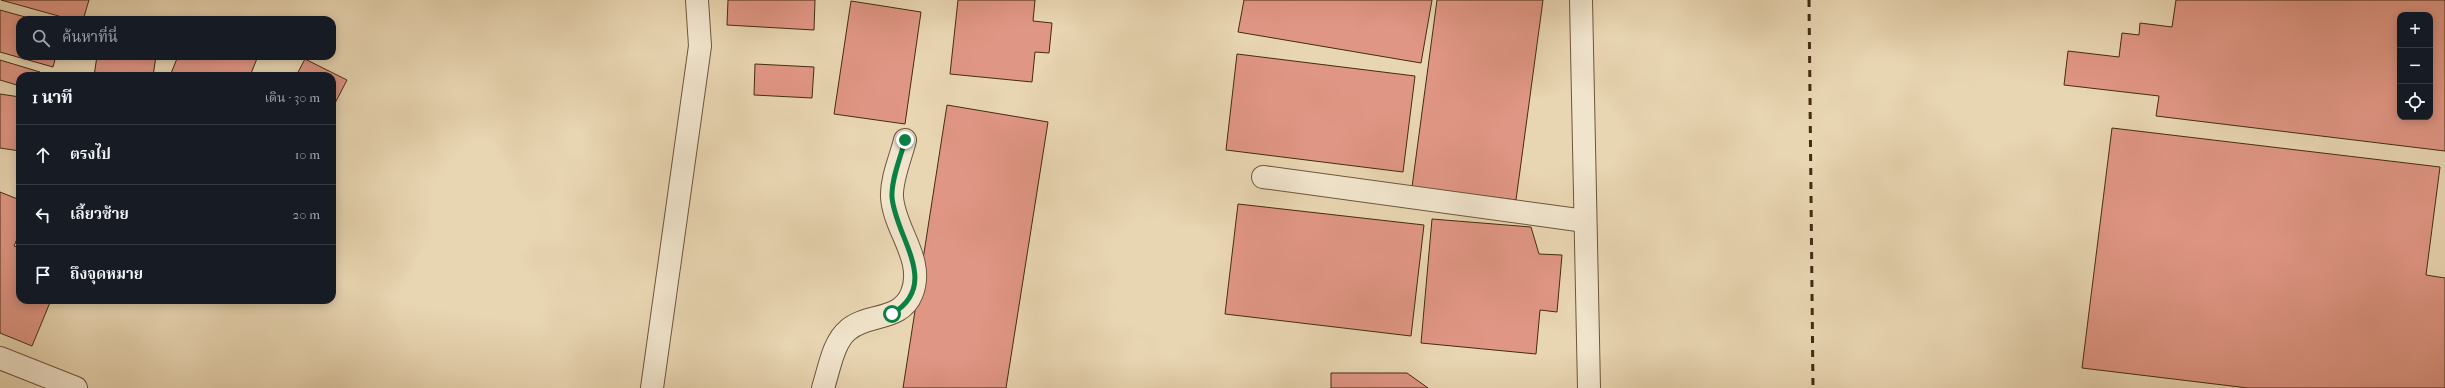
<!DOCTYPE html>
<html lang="th">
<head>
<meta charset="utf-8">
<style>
  body { margin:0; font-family:"IM FELL French Canon","Noto Serif Thai",serif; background:#242831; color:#f1f3f6 }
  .controls { position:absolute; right:12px; top:12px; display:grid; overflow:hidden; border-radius:8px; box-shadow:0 2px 10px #0003 }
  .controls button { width:36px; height:36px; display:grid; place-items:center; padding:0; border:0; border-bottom:1px solid #363941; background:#171b24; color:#f1f3f6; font:20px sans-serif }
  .stop { position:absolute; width:12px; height:12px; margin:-9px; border:3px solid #0b8043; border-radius:50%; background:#fff }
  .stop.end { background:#0b8043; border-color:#fff; box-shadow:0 1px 4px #0008 }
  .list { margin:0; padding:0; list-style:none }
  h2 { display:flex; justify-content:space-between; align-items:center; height:52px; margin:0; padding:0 16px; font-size:17px }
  h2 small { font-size:13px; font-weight:400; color:#9ea1a6 }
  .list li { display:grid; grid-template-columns:26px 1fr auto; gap:12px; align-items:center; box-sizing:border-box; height:60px; padding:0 16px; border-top:1px solid #363941 }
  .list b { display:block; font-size:15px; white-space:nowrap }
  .list em { font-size:13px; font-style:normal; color:#9ea1a6 }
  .icon { flex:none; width:22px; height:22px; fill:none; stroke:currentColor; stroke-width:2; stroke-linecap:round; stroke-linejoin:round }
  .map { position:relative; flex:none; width:2445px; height:388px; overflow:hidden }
  .search { position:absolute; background:#171b24; box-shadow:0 2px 10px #0003; left:16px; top:16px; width:320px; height:44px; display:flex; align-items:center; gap:10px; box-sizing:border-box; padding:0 14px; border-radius:12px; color:#9ea1a6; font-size:15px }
  .panel { position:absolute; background:#171b24; box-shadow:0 2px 10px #0003; left:16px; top:72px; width:320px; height:232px; border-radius:12px }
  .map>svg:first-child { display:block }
  .building { fill:#e09684; stroke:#442b12; fill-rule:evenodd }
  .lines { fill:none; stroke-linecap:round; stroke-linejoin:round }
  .minor-casing { stroke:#6d563a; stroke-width:24 }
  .minor { stroke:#f0e4cc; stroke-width:22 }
  .rail { stroke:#442b12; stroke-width:3; stroke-dasharray:7 7; stroke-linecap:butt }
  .route { stroke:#0b8043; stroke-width:5 }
</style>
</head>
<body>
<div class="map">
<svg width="2445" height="388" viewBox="0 0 2445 388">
  <rect width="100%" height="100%" fill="#e8d5b1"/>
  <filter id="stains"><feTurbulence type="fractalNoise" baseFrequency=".005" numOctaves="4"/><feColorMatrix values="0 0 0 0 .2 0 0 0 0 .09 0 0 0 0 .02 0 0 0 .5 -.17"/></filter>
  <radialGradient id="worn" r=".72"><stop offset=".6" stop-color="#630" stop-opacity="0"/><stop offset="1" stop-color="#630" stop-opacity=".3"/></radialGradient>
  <g class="building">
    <polygon points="1,0 89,0 83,20 73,20"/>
    <polygon points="728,0 815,0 814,30 727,25"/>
    <polygon points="958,0 1035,0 1033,21 1052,23 1049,53 1035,52 1032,82 950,74"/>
    <polygon points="1244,0 1432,0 1421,63 1238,32"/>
    <polygon points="1437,0 1543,0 1516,200 1412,187"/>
    <path d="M2176,0H2445V151L2156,116L2159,96L2064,85L2068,51L2119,57L2122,33L2139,35L2140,23L2172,27ZM2400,15H2430V117H2400Z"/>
    <polygon points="851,1 921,12 905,124 834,114"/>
    <polygon points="0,10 36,20 20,20 20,56 56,56 53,67 0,52"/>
    <polygon points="1237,54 1415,76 1403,172 1226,150"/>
    <polygon points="97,56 156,56 153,76 94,76"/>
    <polygon points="178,56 258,56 250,76 227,74 170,76"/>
    <polygon points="305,59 347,80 333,107 332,76 296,76"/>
    <polygon points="0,60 40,72 39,76 20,76 20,86 0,80"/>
    <polygon points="755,64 814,67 812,98 754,95"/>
    <polygon points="0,94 20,97 20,151 0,148"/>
    <polygon points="947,105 1048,122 1006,388 903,388"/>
    <polygon points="2112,128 2440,167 2426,275 2445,278 2445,388 2248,388 2082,368"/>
    <polygon points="0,192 20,200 20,232 14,246 20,248 20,300 51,300 32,346 0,333"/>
    <polygon points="1238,204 1424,225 1411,336 1225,314"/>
    <polygon points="1432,219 1531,227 1539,254 1562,255 1557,312 1540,310 1536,354 1421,343"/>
    <polygon points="1331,373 1407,373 1428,388 1331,388"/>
  </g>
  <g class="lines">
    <g class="minor-casing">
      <g id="minor">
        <polyline points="1581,0 1589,388"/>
        <polyline points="1263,177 1585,221"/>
        <polyline points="0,358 76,388"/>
        <polyline points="652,388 700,46 697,0"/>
        <path d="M823,388C829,370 833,342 848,330C867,313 901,322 912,293C925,259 894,230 892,197C891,179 901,157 905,140"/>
      </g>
    </g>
    <use href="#minor" class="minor"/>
    <polyline class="rail" points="1809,0 1813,388"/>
  </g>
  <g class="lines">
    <path class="route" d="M892,314C942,284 895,237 892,197C891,179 901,157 905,140"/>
  </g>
  <rect width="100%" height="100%" filter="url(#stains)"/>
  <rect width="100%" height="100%" fill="url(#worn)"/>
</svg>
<div class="controls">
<button>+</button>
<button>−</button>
<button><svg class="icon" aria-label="locate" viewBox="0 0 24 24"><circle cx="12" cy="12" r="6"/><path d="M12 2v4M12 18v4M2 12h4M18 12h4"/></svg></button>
</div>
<div class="stop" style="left:892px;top:314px"></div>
<div class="stop end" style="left:905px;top:140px"></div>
<div class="search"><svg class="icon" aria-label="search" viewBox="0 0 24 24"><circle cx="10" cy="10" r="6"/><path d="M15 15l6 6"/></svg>ค้นหาที่นี่</div>
<section class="panel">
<h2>1 นาที<small>เดิน · 30 m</small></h2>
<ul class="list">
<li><svg class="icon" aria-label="ahead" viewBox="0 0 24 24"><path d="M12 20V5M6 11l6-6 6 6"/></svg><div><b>ตรงไป</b></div><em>10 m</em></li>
<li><svg class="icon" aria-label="left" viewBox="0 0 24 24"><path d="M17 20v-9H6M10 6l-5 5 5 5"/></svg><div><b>เลี้ยวซ้าย</b></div><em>20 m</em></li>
<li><svg class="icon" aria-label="arrive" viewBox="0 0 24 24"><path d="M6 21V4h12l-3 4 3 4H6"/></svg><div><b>ถึงจุดหมาย</b></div></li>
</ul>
</section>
</div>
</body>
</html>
